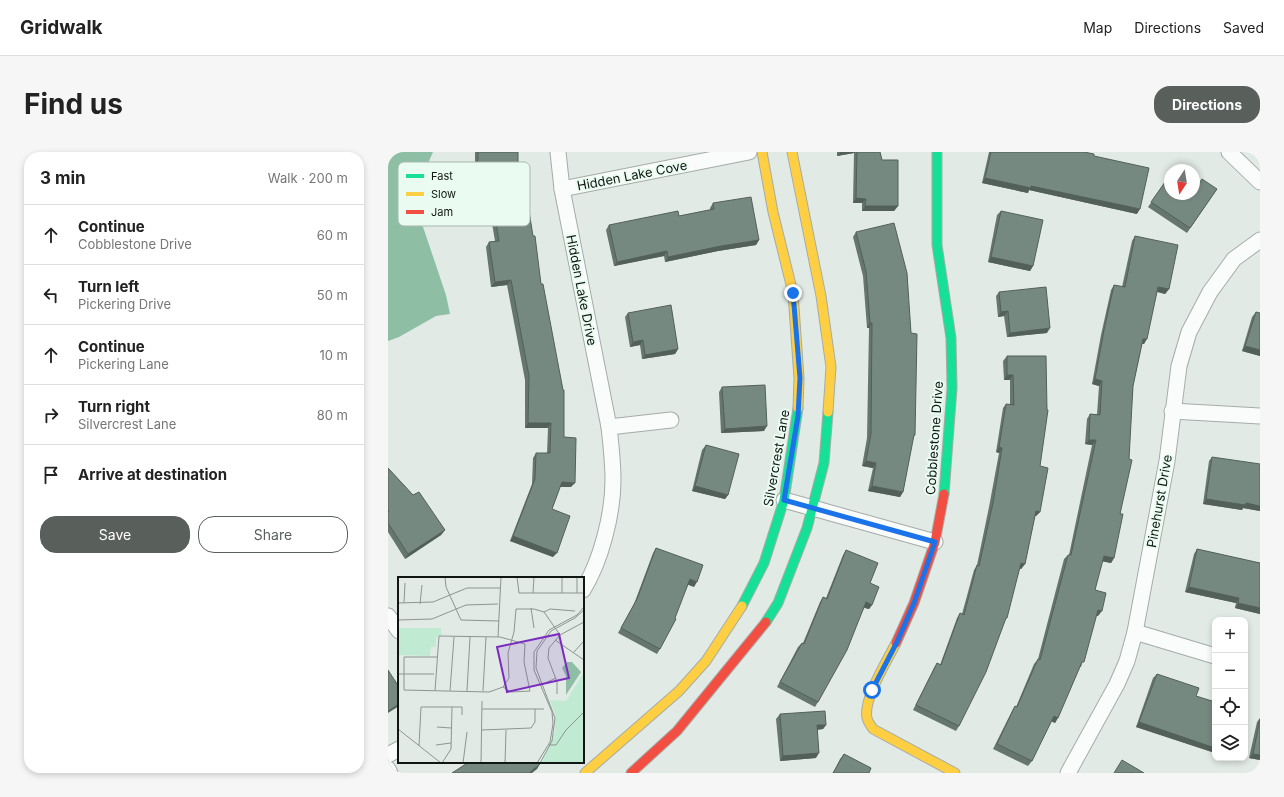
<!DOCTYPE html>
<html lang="en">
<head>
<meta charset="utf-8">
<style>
  body { margin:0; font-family:Inter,sans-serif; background:#f6f6f6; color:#222 }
  .controls { position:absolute; right:12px; bottom:12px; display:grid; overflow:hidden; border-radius:8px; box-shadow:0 2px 6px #0003 }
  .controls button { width:36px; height:36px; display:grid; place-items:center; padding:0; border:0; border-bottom:1px solid #e0e0e0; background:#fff; color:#222; font:20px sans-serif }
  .compass { position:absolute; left:776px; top:12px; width:36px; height:36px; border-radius:50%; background:#fff; box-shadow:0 2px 6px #0003; rotate:192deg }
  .stop { position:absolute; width:12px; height:12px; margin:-9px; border:3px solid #1a73e8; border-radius:50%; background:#fff }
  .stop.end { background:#1a73e8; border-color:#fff; box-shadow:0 1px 4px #0008 }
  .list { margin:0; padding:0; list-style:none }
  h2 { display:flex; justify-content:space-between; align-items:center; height:52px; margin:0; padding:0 16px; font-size:17px }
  h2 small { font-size:13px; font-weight:400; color:#767676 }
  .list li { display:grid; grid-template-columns:26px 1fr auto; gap:12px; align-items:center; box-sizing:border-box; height:60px; padding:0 16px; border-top:1px solid #e0e0e0 }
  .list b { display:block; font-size:15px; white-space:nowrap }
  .list p { margin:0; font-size:13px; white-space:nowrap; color:#767676 }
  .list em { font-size:13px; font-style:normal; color:#767676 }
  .actions { display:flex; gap:8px; padding:12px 16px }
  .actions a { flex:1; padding:9px 0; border:1px solid #59605c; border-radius:16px; text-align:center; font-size:14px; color:#59605c }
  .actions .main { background:#59605c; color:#fff }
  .icon { flex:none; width:22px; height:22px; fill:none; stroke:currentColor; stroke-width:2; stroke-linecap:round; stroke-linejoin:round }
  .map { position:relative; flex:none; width:872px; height:621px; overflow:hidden; border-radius:16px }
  header { display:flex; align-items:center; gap:24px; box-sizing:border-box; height:56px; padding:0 20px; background:#fff; border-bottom:1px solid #e0e0e0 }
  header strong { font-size:19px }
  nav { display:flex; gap:22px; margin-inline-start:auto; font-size:14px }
  .intro { display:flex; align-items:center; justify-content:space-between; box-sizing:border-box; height:96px; padding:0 24px }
  h1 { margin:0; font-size:28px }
  .button { padding:10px 18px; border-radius:16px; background:#59605c; color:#fff; font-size:14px; font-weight:700 }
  main { display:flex; gap:24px; padding:0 24px }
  aside { flex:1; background:#fff; border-radius:16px; box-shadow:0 2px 6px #0003 }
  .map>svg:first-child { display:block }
  .water { fill:#8ebfa5 }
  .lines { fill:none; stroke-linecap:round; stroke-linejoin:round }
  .street-casing { stroke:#a5aca8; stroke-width:17 }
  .fast-casing { stroke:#a5aca8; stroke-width:11 }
  .slow-casing { stroke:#a5aca8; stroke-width:11 }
  .jam-casing { stroke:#a5aca8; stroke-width:11 }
  .street { stroke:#fafcfb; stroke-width:15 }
  .fast { stroke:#16e098; stroke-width:9 }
  .slow { stroke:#ffcf43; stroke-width:9 }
  .jam { stroke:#f24e42; stroke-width:9 }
  .wall { fill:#65766f }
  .shaded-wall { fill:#53605a }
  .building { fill:#768981; stroke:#53605a }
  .route { stroke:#1a73e8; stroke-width:5 }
  .labels { text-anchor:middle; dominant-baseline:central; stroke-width:4; stroke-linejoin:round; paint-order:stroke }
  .street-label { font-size:13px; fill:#101612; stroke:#eafcf2 }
  .inset-road { fill:none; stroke:#8d9591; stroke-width:1 }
  .view { fill:#7b2cbf; fill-opacity:0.15; stroke:#7b2cbf; stroke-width:2 }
  .inset-edge { fill:none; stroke:#101612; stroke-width:2 }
  .key { fill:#eafcf2; stroke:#a9b7af; stroke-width:1 }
  .key-label { font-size:11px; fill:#101612 }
</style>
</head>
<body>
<header>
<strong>Gridwalk</strong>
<nav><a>Map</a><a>Directions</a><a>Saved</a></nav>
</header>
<div class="intro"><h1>Find us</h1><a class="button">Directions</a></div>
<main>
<aside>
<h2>3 min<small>Walk · 200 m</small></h2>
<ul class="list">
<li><svg class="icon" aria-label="ahead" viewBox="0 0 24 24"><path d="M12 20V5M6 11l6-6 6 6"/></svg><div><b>Continue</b><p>Cobblestone Drive</p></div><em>60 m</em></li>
<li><svg class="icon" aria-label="left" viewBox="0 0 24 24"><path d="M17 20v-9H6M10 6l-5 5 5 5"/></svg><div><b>Turn left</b><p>Pickering Drive</p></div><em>50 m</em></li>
<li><svg class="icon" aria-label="ahead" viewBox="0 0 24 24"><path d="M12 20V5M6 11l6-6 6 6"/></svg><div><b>Continue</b><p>Pickering Lane</p></div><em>10 m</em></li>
<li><svg class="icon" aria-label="right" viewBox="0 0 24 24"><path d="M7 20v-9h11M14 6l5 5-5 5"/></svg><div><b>Turn right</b><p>Silvercrest Lane</p></div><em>80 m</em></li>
<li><svg class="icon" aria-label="arrive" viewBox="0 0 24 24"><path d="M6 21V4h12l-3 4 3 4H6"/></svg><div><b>Arrive at destination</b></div></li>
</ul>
<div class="actions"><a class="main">Save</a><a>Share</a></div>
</aside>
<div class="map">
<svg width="872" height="621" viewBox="0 0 872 621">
  <rect width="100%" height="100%" fill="#e1eae5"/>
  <polygon class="water" points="0,0 45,0 34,25 31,39 32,66 58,143 62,162 48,164 11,185 0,189"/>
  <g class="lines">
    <g class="street-casing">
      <g id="street">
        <path d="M170,0L174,37L221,275C223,293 225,310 225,328C225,362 213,409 195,438"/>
        <polyline points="841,0 872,30"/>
        <polyline points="174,37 361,0"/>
        <polyline points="784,259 872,264"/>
        <polyline points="221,275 283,268"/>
        <polyline points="396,348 547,390"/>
        <polyline points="0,464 11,479"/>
        <polyline points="747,480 827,504"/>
        <polyline points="0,603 11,597"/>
        <polyline points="0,617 2,621"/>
        <polyline points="680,621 729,532 739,509 747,480 779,309 791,214 801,180 822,140 846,107 872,88"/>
      </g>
    </g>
    <g class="fast-casing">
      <g id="fast">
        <polyline points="549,0 549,93 563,186 564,236 556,342"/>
        <polyline points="354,454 376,411 396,348 410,256"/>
        <polyline points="378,470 390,451 419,376 436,311 440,260"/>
      </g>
    </g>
    <g class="slow-casing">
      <g id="slow">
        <polyline points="374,0 385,60 405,141 411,226 410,256"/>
        <polyline points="404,0 433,144 443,215 440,260"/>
        <path d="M508,491C499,509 475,547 479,566C480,570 483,574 485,577L567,621"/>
        <polyline points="197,621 291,539 318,509 354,454"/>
      </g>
    </g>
    <g class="jam-casing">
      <g id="jam">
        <polyline points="508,491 526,451 547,390 556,342"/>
        <polyline points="243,621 289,579 378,470"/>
      </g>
    </g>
    <use href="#street" class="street"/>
    <use href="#fast" class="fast"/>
    <use href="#slow" class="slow"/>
    <use href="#jam" class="jam"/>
  </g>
  <g class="wall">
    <polygon points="87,0 130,0 130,34 176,285 183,335 172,335 164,357 165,405 122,389 144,332 145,306 148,301 159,301 160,276 137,276 137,228 119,133 103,135 98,95 101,90 107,89 97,31 87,31"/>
    <polygon points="449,0 492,0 494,8 510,54 506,59 474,59 474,51 465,51 466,1 449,4"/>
    <polygon points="601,0 696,0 706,4 749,62 641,38 640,41 594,31"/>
    <polygon points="782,23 808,36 829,37 799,81 760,55"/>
    <polygon points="325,51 371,88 368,93 330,99 277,110 276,104 226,114 218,78 221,73 291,64 322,58 322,56"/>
    <polygon points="613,59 645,114 642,119 600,110 609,63"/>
    <polygon points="468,80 527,283 525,286 515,340 512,345 480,339 485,316 474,314 479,286 481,176 479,176 475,124 465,85"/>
    <polygon points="747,84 781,137 777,142 769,140 756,192 754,192 745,234 732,362 726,406 723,411 714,409 707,438 710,464 708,463 693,515 692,515 667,571 663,569 644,609 640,614 605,597 624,559 627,554 628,555 646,512 650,507 676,407 680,403 681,403 704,293 697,292 699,267 702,262 709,262 711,234 704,232 713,183 723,138 726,133 734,135 744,89"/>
    <polygon points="611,140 659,181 619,185 616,164 610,165 608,144"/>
    <polygon points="868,160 872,204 854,199 864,165"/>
    <polygon points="240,161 290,197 287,202 254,207 252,193 242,195 237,165"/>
    <polygon points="619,204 658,204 652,314 652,360 648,364 647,364 637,412 633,417 632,416 616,471 571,574 568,579 525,558 546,516 549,511 552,513 569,466 572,461 574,462 586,418 589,413 601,355 611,301 608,300 615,256 618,252 622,252 622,228 616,228 615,209"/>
    <polygon points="334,235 376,279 333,281 331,240"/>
    <polygon points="318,293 340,343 337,347 304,339 314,298"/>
    <polygon points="824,305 872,359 855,356 854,358 815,352 821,309"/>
    <polygon points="0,316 57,378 53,383 17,407 0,380"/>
    <polygon points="268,396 306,435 300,432 272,497 269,502 230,481 246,452 265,401"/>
    <polygon points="809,397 872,411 872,462 847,456 848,451 797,440 806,402"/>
    <polygon points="458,398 482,431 484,453 481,457 476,456 430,550 427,555 389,535 410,495 414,491 415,491 432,450 435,445 438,446 455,403"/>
    <polygon points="769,522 808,544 827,550 827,601 748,575 765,526"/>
    <polygon points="392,562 438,573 435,577 429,578 428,606 392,609 388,567"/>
    <polygon points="872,566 872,608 861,606 869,570"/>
    <polygon points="456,602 481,621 445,621 452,607"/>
  </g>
  <g class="shaded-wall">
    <polygon points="452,0 467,0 466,1 449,4"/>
    <polygon points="90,26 101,26 97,31 87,31"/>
    <polygon points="597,26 643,34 752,57 749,62 641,38 640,41 594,31"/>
    <polygon points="468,46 478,47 474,51 465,51"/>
    <polygon points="477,54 510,54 506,59 474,59"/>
    <polygon points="371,88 368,93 330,99 277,110 280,105 333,94"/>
    <polygon points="279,99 276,104 226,114 229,110"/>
    <polygon points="603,105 645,114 642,119 600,110"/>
    <polygon points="123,128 119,133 103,135 107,130"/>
    <polygon points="770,135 781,137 777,142 767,139"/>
    <polygon points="620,159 616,164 610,165 613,160"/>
    <polygon points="482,171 484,171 481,176 479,176"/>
    <polygon points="662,176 659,181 619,185 622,181"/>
    <polygon points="755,187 759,187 756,192 752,191"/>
    <polygon points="255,188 252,193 242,195 245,190"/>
    <polygon points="857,194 872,198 872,204 854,199"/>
    <polygon points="290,197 287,202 254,207 257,203"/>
    <polygon points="619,223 625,223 622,228 616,228"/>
    <polygon points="707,227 714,229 711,234 704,232"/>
    <polygon points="140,271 163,271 160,276 137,276"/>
    <polygon points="379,274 376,279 333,281 337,277"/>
    <polygon points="701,288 708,288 704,293 697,292"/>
    <polygon points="611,295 614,296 611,301 608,300"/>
    <polygon points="478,309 488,311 485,316 474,314"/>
    <polygon points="174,330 187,331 183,335 171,335"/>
    <polygon points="307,334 340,343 337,347 304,339"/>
    <polygon points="484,334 515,340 512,345 480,339"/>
    <polygon points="818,347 858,351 872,354 872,359 855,356 854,358 815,352"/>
    <polygon points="648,359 652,360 648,364 645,364"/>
    <polygon points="57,378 53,383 17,407 20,402"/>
    <polygon points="125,384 169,401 165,405 122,389"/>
    <polygon points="716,404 726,406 723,411 712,409"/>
    <polygon points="633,411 637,412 633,417 630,416"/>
    <polygon points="302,427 309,430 306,435 298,432"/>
    <polygon points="801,435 851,446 848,451 797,440"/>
    <polygon points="478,450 484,453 481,457 475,455"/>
    <polygon points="850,451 872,456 872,462 847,456"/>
    <polygon points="710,458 714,459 710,464 706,463"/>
    <polygon points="11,552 11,554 0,561 0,559"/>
    <polygon points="666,564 670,566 667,571 663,569"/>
    <polygon points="751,570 827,596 827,601 748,575"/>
    <polygon points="429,573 438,573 435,577 425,578"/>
    <polygon points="431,601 428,606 392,609 395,604"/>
    <polygon points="865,602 872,603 872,608 861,606"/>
    <polygon points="152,612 149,617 144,621 141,621"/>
  </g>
  <g class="building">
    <polygon points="90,0 130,0 130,34 137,34 145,84 147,84 153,132 155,132 175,238 176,238 176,285 188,286 187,331 174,330 164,357 182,364 169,401 125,384 147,327 148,301 162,301 163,271 140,271 141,224 123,128 107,130 101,90 111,89 101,26 90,26"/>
    <polygon points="469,0 492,0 494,8 510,8 510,54 477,54 478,47 468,46"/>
    <polygon points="603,0 696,0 706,2 706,4 761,16 752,57 643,34 643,36 597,26"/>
    <polygon points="782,23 782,42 806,42 806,35 808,36 814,27 829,37 802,76 763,50"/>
    <polygon points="363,45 371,88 333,94 280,105 279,99 229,110 221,73 290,59 291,64 326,57 325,51"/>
    <polygon points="613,59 655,68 645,114 603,105"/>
    <polygon points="506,71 519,121 523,181 529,182 527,283 526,283 515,340 484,334 488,311 478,309 483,282 484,171 482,171 478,119 468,80"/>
    <polygon points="747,84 790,93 781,137 770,135 759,187 755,187 745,234 741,307 744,308 732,362 735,362 726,406 716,404 707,438 718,441 714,459 710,458 696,510 694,510 670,566 666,564 644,609 609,592 627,554 629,555 650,507 652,508 680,403 683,403 708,288 701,288 702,262 712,263 714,229 707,227 716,178 726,133 737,135"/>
    <polygon points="658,135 662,176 622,181 620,159 613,160 611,140"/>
    <polygon points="283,153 290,197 257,203 255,188 245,190 240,161"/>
    <polygon points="868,160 872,161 872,198 857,194"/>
    <polygon points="619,204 658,204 659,258 660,258 652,314 660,316 652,360 648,359 637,412 633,411 619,466 618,466 598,520 571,574 528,553 549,511 553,513 572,461 576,463 589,413 591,414 605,351 614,296 611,295 618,252 626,253 625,223 619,223"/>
    <polygon points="377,233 379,274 337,277 334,235"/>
    <polygon points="318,293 351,302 340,343 307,334"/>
    <polygon points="824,305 872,312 872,354 858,351 857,353 818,347"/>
    <polygon points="0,316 25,343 31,340 57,378 20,402 0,371 0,360 1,359 0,358"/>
    <polygon points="268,396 315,413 309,430 302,427 287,466 288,467 272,497 233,476 249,447"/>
    <polygon points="809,397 872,411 872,456 850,451 851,446 801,435"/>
    <polygon points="458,398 490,411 482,431 491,435 484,453 478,450 459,498 430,550 392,530 414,491 416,492 435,445 439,447"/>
    <polygon points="0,518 11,535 11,552 0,559"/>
    <polygon points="769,522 811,536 808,544 827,550 827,596 751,570"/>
    <polygon points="437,559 438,573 429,573 431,601 395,604 392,562"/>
    <polygon points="872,567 872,603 865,602"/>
    <polygon points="456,602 483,616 481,621 445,621"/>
    <polygon points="734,608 756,621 726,621"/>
    <polygon points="81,610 150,610 152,612 141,621 64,621"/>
  </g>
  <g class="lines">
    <polyline class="route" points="405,141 412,226 410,264 396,348 547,390 526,451 509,490 484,538"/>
  </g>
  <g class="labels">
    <g class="street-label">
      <text transform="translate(244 23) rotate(-11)">Hidden Lake Cove</text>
      <text transform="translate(194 138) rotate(79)">Hidden Lake Drive</text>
      <text transform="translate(546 286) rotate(-86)">Cobblestone Drive</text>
      <text transform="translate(388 306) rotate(-80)">Silvercrest Lane</text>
      <text transform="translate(771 349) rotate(-80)">Pinehurst Drive</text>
    </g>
  </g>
  <g transform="translate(10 425)">
    <rect width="186" height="186" fill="#e1eae5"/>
    <path d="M0,51H43V59L38,60V70H33L32,79L0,78ZM186,95V186H143L157,155V137L152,123L168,124Z" fill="#c1ead3"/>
    <path d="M169,85H174L183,95L168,118V99L164,91Z" fill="#8ebfa5"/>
    <path class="inset-road" d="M47,0L48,10L63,43L101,44M119,0L121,16H186M135,16L136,0M164,16V0M179,16V0M0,26L35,25L69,11H102M6,26L7,6M22,27L24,8M133,31L136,51M146,35L152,32L177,34M0,43L34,42L68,28L100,27M100,60L103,0M157,63L186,83M175,76L186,64M39,80H6V113L91,115L105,110L111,101L110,76L116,55L118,32H136L146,35L162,58M0,97H36M143,108L158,101M37,114L41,59L102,60L127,67L126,85L132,114L113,115L105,110M52,114L56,60M69,114L72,60M85,114L88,60M159,117V105L150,81L151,71L162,58L186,45M84,132H146M39,150L53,151M0,152L43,186M84,153L133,151L137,145V132M38,168L53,166M151,168H158L168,153L186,135M21,169L23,130H64V138M44,186L53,172L54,130M65,186L69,155M83,186L84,124M107,186L108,153M139,186L152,165L155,147L154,135L136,93V75L151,53L179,38L186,30M142,186L154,164L157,141L138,91L139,74L153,54L177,41L186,33"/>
    <path class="view" d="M161,57L171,101L109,115L99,70Z"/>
    <rect width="186" height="186" class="inset-edge"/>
  </g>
  <rect x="10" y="10" width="132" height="64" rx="6" class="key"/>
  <rect x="18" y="22" width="18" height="4" fill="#16e098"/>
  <rect x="18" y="40" width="18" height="4" fill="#ffcf43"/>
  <rect x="18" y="58" width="18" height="4" fill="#f24e42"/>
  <g class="key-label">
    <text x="43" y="28">Fast</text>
    <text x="43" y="46">Slow</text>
    <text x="43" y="64">Jam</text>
  </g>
</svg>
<div class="controls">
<button>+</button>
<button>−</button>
<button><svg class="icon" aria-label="locate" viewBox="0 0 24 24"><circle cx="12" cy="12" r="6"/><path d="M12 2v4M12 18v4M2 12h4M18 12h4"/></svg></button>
<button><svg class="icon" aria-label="layers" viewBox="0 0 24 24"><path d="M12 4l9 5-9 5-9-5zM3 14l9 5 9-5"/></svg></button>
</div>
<svg class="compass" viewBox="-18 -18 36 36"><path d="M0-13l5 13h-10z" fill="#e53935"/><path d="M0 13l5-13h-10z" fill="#767676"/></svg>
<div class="stop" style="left:484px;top:538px"></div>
<div class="stop end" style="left:405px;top:141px"></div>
</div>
</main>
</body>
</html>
